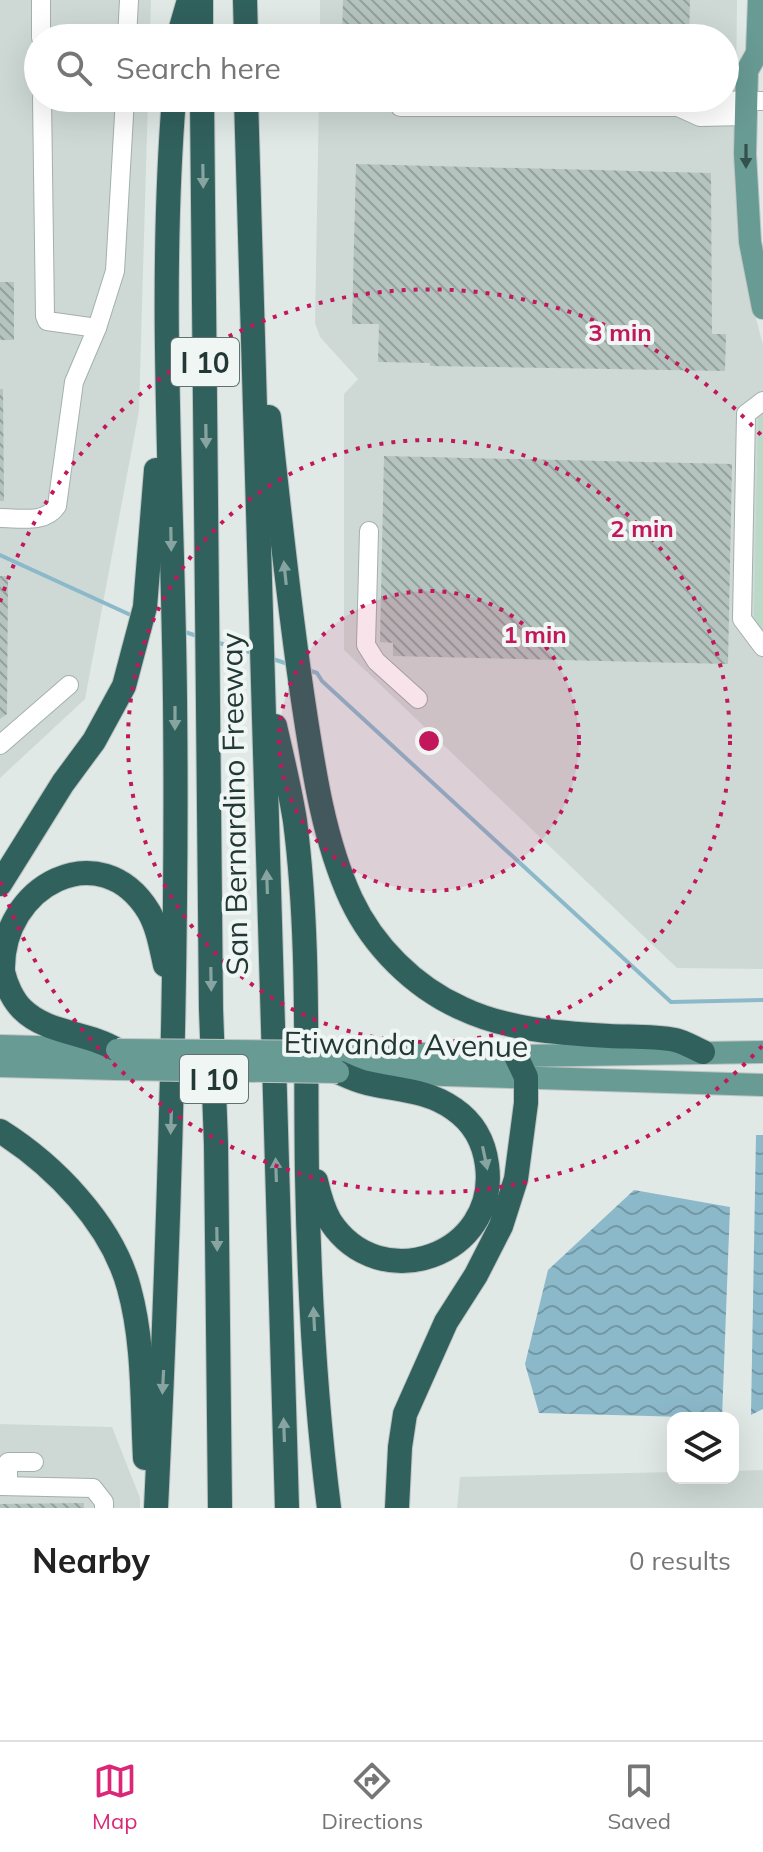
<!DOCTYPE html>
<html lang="en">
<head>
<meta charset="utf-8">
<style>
  body { margin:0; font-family:Mulish,sans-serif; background:#f6f6f6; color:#222 }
  .controls { position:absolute; right:24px; bottom:24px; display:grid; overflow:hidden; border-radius:16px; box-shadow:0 8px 32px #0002 }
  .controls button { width:72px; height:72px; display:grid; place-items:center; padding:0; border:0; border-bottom:2px solid #e0e0e0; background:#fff; color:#222; font:40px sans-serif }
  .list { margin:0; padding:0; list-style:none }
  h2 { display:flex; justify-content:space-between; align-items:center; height:104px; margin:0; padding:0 32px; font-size:34px }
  h2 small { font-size:26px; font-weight:400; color:#767676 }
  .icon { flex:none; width:44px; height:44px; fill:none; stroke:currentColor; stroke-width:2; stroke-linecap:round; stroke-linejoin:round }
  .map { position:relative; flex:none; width:763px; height:1508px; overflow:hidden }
  .search { position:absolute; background:#fff; box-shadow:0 8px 32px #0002; left:24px; right:24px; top:24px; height:88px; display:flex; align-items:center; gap:20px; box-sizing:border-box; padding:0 28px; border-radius:44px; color:#767676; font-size:30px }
  .sheet { height:232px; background:#fff }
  nav { display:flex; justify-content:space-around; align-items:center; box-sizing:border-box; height:112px; border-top:2px solid #e0e0e0; background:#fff; font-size:22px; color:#767676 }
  nav a { display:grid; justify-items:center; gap:4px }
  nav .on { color:#db2777 }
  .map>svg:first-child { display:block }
  .built { fill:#ced9d5 }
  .grass { fill:#bad9c6 }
  .water { fill:url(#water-waves) }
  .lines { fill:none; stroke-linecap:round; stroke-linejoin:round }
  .stream { stroke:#8cb9ca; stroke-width:4 }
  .building { fill:url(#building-back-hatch) }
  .minor-casing { stroke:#a3b0ad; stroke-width:20 }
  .major-casing { stroke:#bdc3c2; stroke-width:24 }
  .highway-casing { stroke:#bdc3c2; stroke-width:26 }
  .minor { stroke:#fff; stroke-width:18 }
  .major { stroke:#689b94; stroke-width:22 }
  .highway { stroke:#31615d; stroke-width:24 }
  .major-bridge-casing { stroke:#bdc3c2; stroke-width:24; stroke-linecap:butt }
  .major-bridge { stroke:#689b94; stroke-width:22 }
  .oneway { fill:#34514d }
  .oneway2 { fill:#87a4a1 }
  .ring { fill:none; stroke:#c2185b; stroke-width:4; stroke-dasharray:4 8 }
  .labels { text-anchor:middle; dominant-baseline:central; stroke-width:8; stroke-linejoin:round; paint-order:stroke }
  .shield { fill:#f0f6f4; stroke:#60716e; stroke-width:2 }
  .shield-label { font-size:28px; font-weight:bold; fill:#223835 }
  .street-label { font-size:30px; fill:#223835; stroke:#f0f6f4 }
  .centre { fill:#c2185b; stroke:#f0f6f4; stroke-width:4 }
  .ring-label { font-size:24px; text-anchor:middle; font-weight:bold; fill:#c2185b; stroke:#f0f6f4; stroke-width:8; stroke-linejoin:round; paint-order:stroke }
</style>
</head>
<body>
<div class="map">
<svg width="763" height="1508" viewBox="0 0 763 1508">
  <defs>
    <pattern id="water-waves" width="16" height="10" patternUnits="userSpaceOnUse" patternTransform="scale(2)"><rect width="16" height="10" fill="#8cb9ca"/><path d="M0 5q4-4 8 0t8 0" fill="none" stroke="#7297a5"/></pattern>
    <pattern id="building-back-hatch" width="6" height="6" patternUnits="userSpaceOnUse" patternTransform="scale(2)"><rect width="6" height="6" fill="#b5c4bf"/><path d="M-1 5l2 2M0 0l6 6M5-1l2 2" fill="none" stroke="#93a09c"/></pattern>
  </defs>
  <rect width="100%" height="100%" fill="#e0e9e6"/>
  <g class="built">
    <polygon points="0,0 151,0 150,38 38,38 38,98 148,98 139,411 85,699 0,778"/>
    <polygon points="320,0 737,0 735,193 746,280 763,345 763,969 677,968 344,650 344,394 358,379 320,337 315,323 319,98 725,98 725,38 320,38"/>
    <polygon points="0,1424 112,1427 140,1498 140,1508 0,1508"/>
    <polygon points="763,1470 763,1508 457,1508 460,1477 673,1472 673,1478 733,1478 733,1471"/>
  </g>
  <polygon class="grass" points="763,410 763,633 755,623 754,615 758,418"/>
  <g class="water">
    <polygon points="756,1135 763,1135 763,1409 751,1415"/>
    <polygon points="634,1190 730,1207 722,1418 539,1413 525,1364 548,1270"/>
  </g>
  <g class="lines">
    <g class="stream">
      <polyline points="0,555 135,617"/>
      <polyline points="182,631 200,637"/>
      <polyline points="216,642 253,653"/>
      <polyline points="270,658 288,664"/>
      <polyline points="308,670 317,673 322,681 671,1002 763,1000"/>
    </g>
  </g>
  <g class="building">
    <polygon points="343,0 690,0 689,38 342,38"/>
    <polygon points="356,164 711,173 712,334 726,334 725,371 430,366 430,363 378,362 379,324 352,324"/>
    <rect x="0" y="282" width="14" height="58"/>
    <polygon points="0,389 3,389 4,501 0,501"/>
    <polygon points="384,456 732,464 728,664 393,656 393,643 380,642"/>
    <polygon points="0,576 8,576 7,714 0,719"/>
    <polygon points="84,1503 84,1508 0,1508 0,1504"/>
  </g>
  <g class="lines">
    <g class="minor-casing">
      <g id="minor">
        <polyline points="41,0 41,38"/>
        <polyline points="127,38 129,0"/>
        <polyline points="42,98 45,316 47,321 97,328"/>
        <polyline points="400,107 678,107 701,100 763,101"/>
        <polyline points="678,107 700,117 746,116"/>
        <polyline points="763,401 746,414 742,619 763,647"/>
        <path d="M0,518C20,518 45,524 57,506L74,382L97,328L115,271L125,98"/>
        <polyline points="369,531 366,645 376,661 418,699"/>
        <polyline points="0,745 69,685"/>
        <polyline points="0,1486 93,1488 104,1502 104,1508"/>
        <polyline points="8,1486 8,1462 34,1462"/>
      </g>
    </g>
    <g class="major-casing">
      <g id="major">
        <polyline points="759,0 757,53 747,71 745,154 750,242 763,308"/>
        <polyline points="0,1046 112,1049"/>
        <polyline points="337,1052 516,1056 763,1052"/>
        <polyline points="0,1066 117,1069"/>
        <polyline points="347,1072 763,1085"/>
      </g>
    </g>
    <g class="highway-casing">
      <g id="highway">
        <polyline points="201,0 201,38"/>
        <polyline points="245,0 246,38"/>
        <polyline points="178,38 189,0"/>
        <polyline points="202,98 211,1009 216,1144 220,1508"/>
        <polyline points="246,98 287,1508"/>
        <path d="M269,417C279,512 289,606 303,700C313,766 323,838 351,899C373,946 414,987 461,1008C507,1030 558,1033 609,1036C630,1037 654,1036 675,1040C684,1042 694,1048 703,1052"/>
        <path d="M275,726C282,757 290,789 295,821C310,938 305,1057 307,1174C309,1285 315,1398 329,1508"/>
        <polyline points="0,884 63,783 94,741 124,686 145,607 156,470"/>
        <path d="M117,1050C88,1032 47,1034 22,1009C13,1000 6,985 3,972C0,885 101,833 149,912C158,928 161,947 165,965"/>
        <path d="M0,1131C54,1165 112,1224 129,1288C144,1342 142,1401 145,1458"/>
        <path d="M316,1181C319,1194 323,1209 330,1221C380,1298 499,1255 487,1165C484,1141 473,1122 454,1109C428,1090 397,1090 367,1083C357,1081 347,1076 338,1072"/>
        <path d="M156,1508C169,1239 178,970 175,700C173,500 158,298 174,98"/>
        <polyline points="397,1508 400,1447 405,1414 446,1322 476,1275 501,1226 516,1179 526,1103 526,1077 516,1056"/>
      </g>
    </g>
    <use href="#minor" class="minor"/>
    <use href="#major" class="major"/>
    <use href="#highway" class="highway"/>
    <g class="major-bridge-casing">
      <g id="major-bridge">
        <polyline points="117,1050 337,1052"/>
        <polyline points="117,1069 338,1072"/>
      </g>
    </g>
    <use href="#major-bridge" class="major-bridge"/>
  </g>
  <defs><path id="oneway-solid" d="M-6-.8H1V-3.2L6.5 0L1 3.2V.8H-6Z" transform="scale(2)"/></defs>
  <use class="oneway" href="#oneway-solid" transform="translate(746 156) rotate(90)"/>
  <g class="oneway2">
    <use href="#oneway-solid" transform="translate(203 176) rotate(89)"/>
    <use href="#oneway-solid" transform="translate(206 436) rotate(89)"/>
    <use href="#oneway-solid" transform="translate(171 539) rotate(89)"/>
    <use href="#oneway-solid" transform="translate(285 573) rotate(-96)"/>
    <use href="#oneway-solid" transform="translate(175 718) rotate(90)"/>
    <use href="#oneway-solid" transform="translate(267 882) rotate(-92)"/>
    <use href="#oneway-solid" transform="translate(211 979) rotate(89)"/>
    <use href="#oneway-solid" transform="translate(171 1122) rotate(92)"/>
    <use href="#oneway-solid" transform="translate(485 1158) rotate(78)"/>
    <use href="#oneway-solid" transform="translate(276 1170) rotate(-92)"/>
    <use href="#oneway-solid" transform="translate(217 1239) rotate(89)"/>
    <use href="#oneway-solid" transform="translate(314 1319) rotate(-93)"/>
    <use href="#oneway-solid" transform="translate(163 1382) rotate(93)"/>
    <use href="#oneway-solid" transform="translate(284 1430) rotate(-92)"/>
  </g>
  <circle cx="429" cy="741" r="150" fill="#c2185b" fill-opacity=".12"/>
  <g class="ring">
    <circle cx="429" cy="741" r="150"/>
    <circle cx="429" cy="741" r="301"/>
    <path d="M762 1046A451 451 0 0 1 0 880M0 602A451 451 0 0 1 762 436"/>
  </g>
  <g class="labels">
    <g class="shield">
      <rect x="171" y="338" width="68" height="48" rx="6"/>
      <rect x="180" y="1055" width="68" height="48" rx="6"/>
    </g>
    <g class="shield-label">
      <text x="205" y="362">I 10</text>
      <text x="214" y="1079">I 10</text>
    </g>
    <g class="street-label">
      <text transform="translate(234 804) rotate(-91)">San Bernardino Freeway</text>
      <text transform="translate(406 1044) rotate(1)">Etiwanda Avenue</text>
    </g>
  </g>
  <circle cx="429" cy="741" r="12" class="centre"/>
  <g class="ring-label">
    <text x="620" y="341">3 min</text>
    <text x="642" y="537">2 min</text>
    <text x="535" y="643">1 min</text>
  </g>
</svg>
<div class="controls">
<button><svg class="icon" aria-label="layers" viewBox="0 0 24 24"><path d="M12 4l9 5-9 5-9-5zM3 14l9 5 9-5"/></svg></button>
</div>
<div class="search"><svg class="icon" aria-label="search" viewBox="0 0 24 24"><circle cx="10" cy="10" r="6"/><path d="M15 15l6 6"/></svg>Search here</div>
</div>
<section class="sheet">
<h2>Nearby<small>0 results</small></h2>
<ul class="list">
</ul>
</section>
<nav>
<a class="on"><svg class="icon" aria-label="map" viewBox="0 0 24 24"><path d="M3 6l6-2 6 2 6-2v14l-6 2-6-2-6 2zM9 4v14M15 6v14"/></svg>Map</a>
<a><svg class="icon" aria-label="directions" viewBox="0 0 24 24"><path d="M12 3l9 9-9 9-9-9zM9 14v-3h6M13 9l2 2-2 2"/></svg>Directions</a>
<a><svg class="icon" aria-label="saved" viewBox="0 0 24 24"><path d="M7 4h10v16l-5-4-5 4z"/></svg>Saved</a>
</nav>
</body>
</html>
